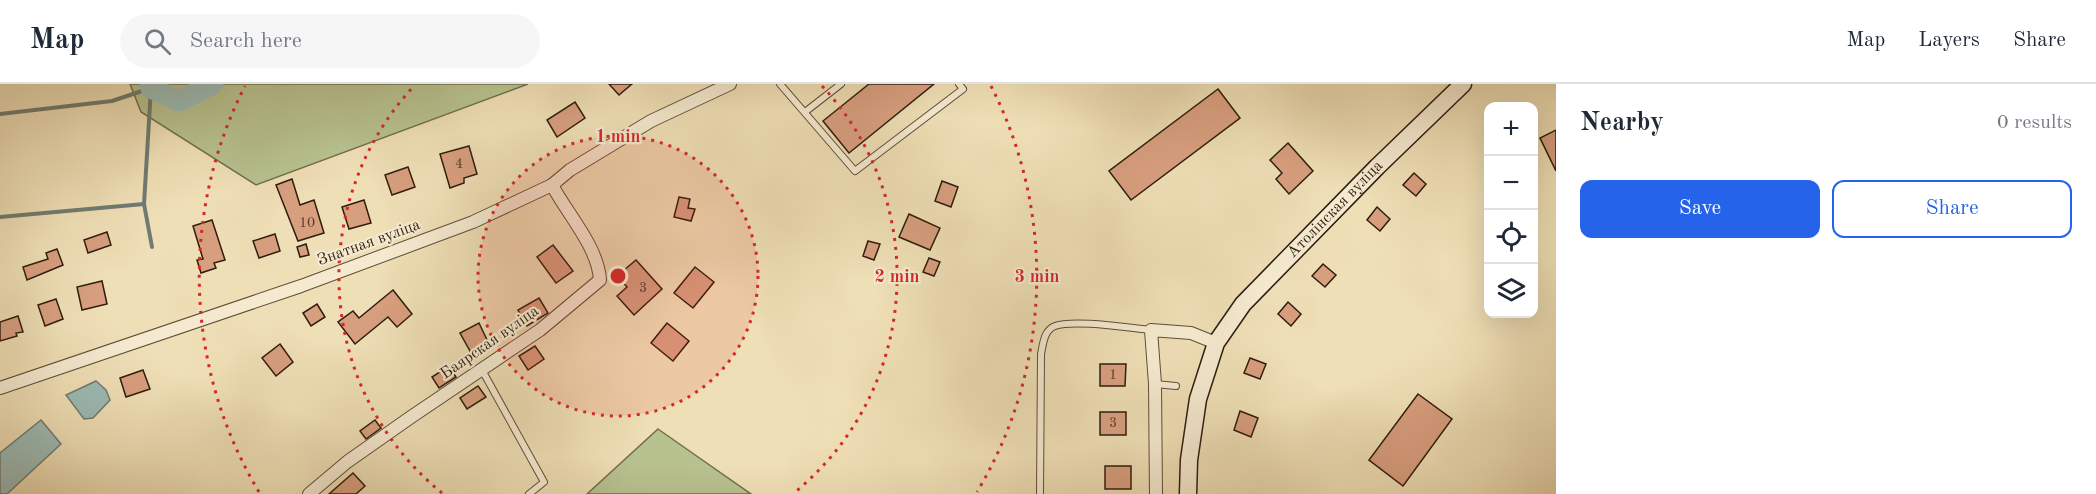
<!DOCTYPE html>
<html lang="en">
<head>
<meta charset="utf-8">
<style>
  body { margin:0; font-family:"Old Standard TT",serif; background:#f6f6f7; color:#1f2937 }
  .controls { position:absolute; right:18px; top:18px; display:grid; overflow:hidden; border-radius:12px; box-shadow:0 6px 24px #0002 }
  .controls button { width:54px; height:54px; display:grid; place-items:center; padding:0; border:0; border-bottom:2px solid #e0e1e3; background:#fff; color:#1f2937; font:30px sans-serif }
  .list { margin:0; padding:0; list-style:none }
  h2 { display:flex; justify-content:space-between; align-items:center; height:78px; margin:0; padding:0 24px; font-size:26px }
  h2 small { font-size:20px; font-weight:400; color:#747a83 }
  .actions { display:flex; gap:12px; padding:18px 24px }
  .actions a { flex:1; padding:14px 0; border:2px solid #2563eb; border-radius:12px; text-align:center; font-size:21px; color:#2563eb }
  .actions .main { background:#2563eb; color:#fff }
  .icon { flex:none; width:33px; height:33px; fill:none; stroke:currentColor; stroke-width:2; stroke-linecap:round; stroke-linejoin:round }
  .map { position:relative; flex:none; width:1556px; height:410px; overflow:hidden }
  header { display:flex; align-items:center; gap:36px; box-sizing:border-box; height:84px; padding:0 30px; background:#fff; border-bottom:2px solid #e0e1e3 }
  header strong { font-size:28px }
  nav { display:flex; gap:33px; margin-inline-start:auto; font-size:21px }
  .search { width:420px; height:54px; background:#f6f6f7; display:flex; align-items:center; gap:15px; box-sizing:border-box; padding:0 21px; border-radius:33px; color:#747a83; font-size:22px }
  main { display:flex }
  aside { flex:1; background:#fff }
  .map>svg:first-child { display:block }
  .green { fill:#b7c28f; stroke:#726f4e; stroke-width:1.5 }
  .water { fill:#9cbbb5; stroke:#707b72; stroke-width:1.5 }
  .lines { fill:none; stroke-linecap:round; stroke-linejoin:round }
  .stream { stroke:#707b72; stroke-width:4 }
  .river { stroke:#9cbbb5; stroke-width:21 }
  .building { fill:#d89f7f; stroke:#2e1c0e; stroke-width:1.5 }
  .lane-casing { stroke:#5e4d38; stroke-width:8 }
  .street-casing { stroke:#5e4d38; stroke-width:14 }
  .secondary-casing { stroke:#2e1c0e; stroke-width:19 }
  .lane { stroke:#f5ead0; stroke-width:6 }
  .street { stroke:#f5ead0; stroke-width:12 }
  .secondary { stroke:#f5ead0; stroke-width:16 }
  .ring { fill:none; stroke:#d62828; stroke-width:3; stroke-dasharray:3 6 }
  .labels { text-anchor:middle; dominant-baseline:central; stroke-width:4.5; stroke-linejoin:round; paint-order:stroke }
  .number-label { font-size:14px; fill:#583d2a }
  .street-label { font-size:16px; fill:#2e1c0e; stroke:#f5ead0 }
  .centre { fill:#d62828; stroke:#f5ead0; stroke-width:3 }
  .ring-label { font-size:18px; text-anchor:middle; font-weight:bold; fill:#d62828; stroke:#f5ead0; stroke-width:4.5; stroke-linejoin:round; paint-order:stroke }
</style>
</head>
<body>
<header>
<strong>Map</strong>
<div class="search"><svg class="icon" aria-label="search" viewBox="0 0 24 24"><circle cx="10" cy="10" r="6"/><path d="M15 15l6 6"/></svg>Search here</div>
<nav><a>Map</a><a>Layers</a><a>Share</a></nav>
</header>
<main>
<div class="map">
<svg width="1556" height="410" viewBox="0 0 1556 410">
  <rect width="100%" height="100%" fill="#efdfb6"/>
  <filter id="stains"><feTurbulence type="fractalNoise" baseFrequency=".00333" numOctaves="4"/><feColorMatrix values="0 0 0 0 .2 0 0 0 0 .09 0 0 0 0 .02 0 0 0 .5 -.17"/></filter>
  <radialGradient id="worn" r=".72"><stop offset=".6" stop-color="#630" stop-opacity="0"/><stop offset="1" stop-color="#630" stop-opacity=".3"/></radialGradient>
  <g class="green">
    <polygon points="130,0 528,0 256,101 141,28"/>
    <polygon points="658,345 751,410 587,410"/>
  </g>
  <g class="water">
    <polygon points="96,297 106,306 110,316 93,334 84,335 66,311"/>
    <polygon points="41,336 61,360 7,410 0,410 0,369"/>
  </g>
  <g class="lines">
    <g class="stream">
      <polyline points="0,30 112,17 151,4 144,120 0,133"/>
      <polyline points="144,120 152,163"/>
    </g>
    <polyline class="river" points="150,0 151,4 179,17 213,0"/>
  </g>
  <g class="building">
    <polygon points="609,0 632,0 619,11"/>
    <polygon points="869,0 934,0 849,69 823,37"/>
    <polygon points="1218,5 1240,34 1131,116 1109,87"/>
    <polygon points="575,18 585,34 557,53 547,36"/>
    <polygon points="1556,46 1556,87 1540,54"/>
    <polygon points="1288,59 1313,87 1289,110 1276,95 1282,89 1270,76"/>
    <polygon points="469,62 477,90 464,94 464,99 450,104 440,70"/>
    <polygon points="408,83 415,103 392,111 385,91"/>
    <polygon points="1414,89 1426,100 1416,112 1403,101"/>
    <polygon points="292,95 300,121 314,116 324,149 298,157 276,101"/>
    <polygon points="942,97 958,103 951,123 935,117"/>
    <polygon points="679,113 690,115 688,124 695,125 691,137 674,133"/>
    <polygon points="364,116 371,139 349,145 342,123"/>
    <polygon points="1377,123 1390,135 1380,147 1367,136"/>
    <polygon points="909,130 940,144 930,166 899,153"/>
    <polygon points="212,136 225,176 214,179 216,184 201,189 197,176 203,175 193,142"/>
    <polygon points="107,148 111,161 88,169 84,156"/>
    <polygon points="275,150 280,167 259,174 253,157"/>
    <polygon points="868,157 880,160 874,176 863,172"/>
    <polygon points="306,160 309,171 300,173 297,163"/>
    <polygon points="553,161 573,187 556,199 537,173"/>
    <polygon points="57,165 63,181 27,196 23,183 48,175 46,169"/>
    <polygon points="929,174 940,178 934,192 923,188"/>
    <polygon points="636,176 662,205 634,231 617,212 627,203 617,192"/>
    <polygon points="1323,180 1336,191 1325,203 1312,192"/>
    <polygon points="695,183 714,198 693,224 674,209"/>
    <polygon points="102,197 107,220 82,226 77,203"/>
    <polygon points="393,206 412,230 397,243 388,233 355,260 338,238 353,227 359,234"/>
    <polygon points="539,214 548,229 527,242 518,226"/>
    <polygon points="56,215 63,235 45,242 38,221"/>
    <polygon points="1288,218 1301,230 1291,242 1278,230"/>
    <polygon points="317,220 325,233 311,242 303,229"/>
    <polygon points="18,232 23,248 16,249 17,252 0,257 0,238"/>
    <polygon points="479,239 488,258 470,267 460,249"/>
    <polygon points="667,239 689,257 673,277 651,259"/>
    <polygon points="280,260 293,278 276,292 262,274"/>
    <polygon points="535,262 544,275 528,286 519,272"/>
    <polygon points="1250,274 1266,280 1260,295 1244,289"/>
    <polygon points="1100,280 1126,280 1125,302 1100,302"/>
    <polygon points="449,282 456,293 439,304 432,293"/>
    <polygon points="143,286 150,305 126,313 120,294"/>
    <polygon points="478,302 486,313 467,325 460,314"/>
    <polygon points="1418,310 1452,335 1403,402 1369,376"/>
    <polygon points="1240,327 1258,334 1251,353 1234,346"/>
    <rect x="1100" y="328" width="26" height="23"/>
    <polygon points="375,336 381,344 366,355 360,347"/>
    <rect x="1105" y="382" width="26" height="23"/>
    <polygon points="353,389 365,402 356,410 329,410"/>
  </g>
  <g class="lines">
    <g class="lane-casing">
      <g id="lane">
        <polyline points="780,0 855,87 963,5 959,0"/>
        <polyline points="805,28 841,0"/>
        <polyline points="482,286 544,398 529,410"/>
        <polyline points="1155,300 1176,302"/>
        <path d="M1040,410L1041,270C1043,260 1044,246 1055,242C1074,235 1129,244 1151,246"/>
      </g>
    </g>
    <g class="street-casing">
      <g id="street">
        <polyline points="0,304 301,202 473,138 552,101 570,86 651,37 730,0"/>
        <path d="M309,410L347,378L411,333L540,246L600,196C598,163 568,131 552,101"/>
        <polyline points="1156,410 1155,300 1151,246 1191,249 1216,259"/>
      </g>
    </g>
    <g class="secondary-casing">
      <g id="secondary">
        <path id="s1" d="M1188,410L1189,376L1198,315L1216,259L1243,220L1377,83L1463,0"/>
      </g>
    </g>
    <use href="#lane" class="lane"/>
    <use href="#street" class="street"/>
    <use href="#secondary" class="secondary"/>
  </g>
  <circle cx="618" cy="192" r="140" fill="#d62828" fill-opacity=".12"/>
  <g class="ring">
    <circle cx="618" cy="192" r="140"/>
    <path d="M442 409A279 279 0 0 1 414 2M822 2A279 279 0 0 1 794 409"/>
    <path d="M259 408A419 419 0 0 1 245 2M991 2A419 419 0 0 1 977 408"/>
  </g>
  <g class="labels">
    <g class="number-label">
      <text x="459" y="80">4</text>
      <text x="307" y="139">10</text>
      <text x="643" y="204">3</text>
      <text x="1113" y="291">1</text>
      <text x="1113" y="339">3</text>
    </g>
    <g class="street-label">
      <text stroke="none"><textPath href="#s1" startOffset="334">Атолінская вуліца</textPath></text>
      <text transform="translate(369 159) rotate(-20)">Знатная вуліца</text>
      <text transform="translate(490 259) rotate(-35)">Баярская вуліца</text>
    </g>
  </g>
  <circle cx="618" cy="192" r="9" class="centre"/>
  <g class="ring-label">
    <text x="618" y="58">1 min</text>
    <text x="897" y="198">2 min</text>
    <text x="1037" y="198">3 min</text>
  </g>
  <rect width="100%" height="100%" filter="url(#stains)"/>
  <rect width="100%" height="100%" fill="url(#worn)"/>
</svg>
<div class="controls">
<button>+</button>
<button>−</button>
<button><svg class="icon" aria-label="locate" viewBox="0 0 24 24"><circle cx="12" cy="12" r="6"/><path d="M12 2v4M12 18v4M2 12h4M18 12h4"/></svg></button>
<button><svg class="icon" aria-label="layers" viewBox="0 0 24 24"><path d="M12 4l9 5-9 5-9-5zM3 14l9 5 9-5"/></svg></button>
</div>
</div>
<aside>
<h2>Nearby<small>0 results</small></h2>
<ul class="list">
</ul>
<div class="actions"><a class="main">Save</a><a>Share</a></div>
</aside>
</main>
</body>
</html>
